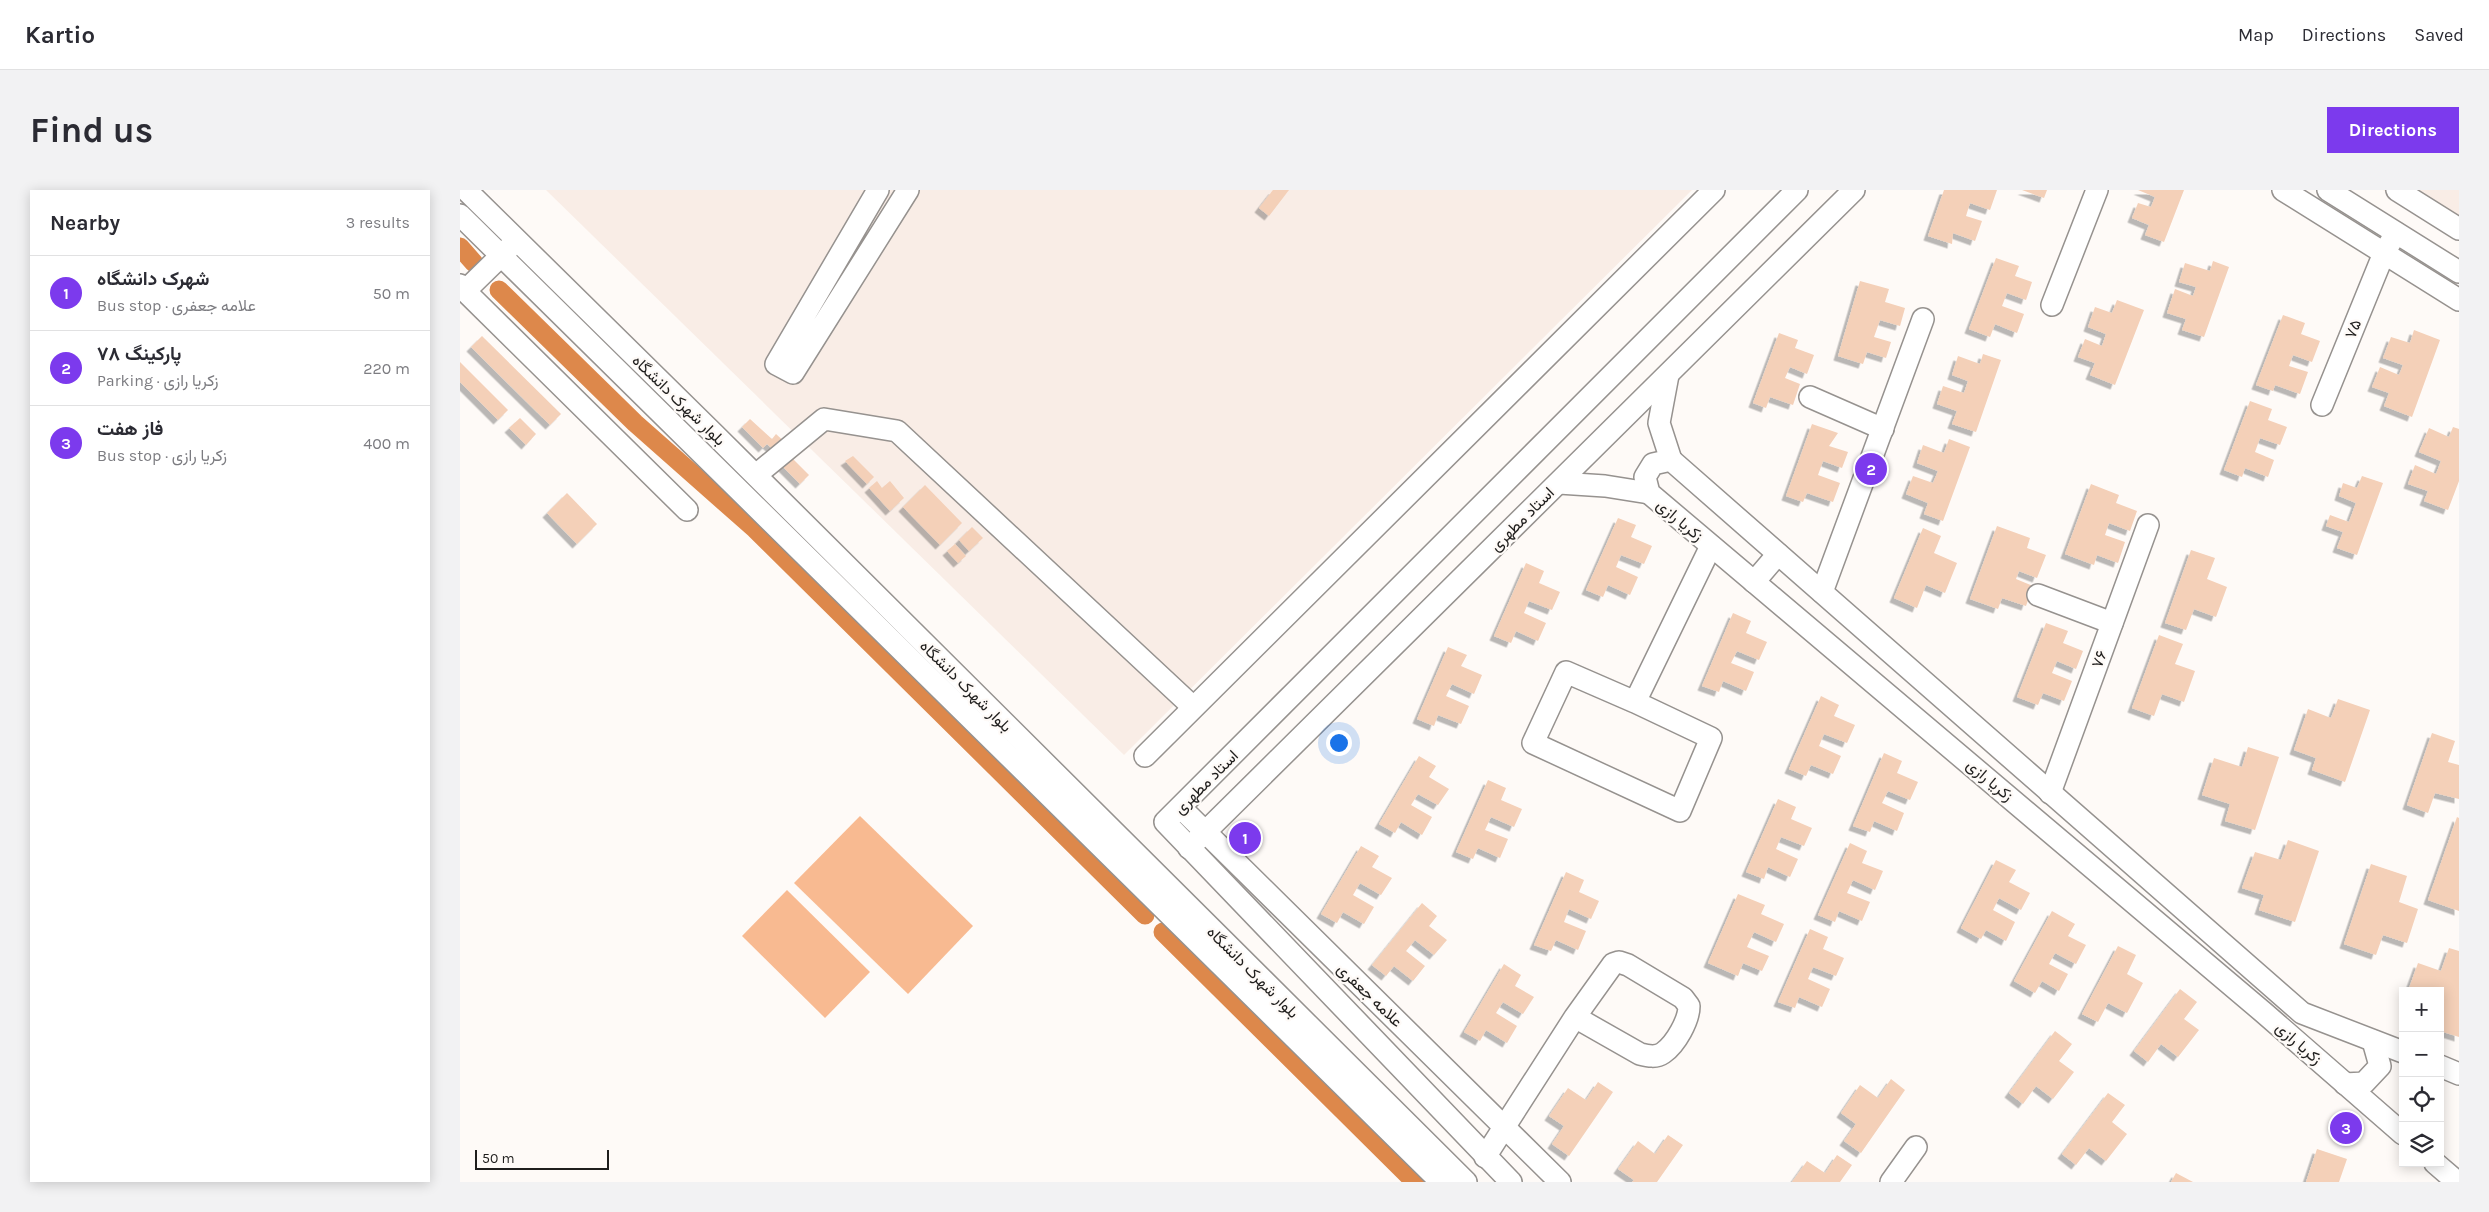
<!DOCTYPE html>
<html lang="en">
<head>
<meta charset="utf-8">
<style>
  body { margin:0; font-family:Karla,Vazirmatn,sans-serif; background:#f2f2f3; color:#2b2b33 }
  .controls { position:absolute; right:15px; bottom:15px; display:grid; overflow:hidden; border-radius:0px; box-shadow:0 2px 12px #0003 }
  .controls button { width:45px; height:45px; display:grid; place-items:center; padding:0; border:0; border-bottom:1px solid #e1e1e2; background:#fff; color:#2b2b33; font:25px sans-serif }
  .scale { position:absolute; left:15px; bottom:12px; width:134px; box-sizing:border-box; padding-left:5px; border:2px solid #1f1e1d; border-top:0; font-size:14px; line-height:18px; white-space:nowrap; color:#1f1e1d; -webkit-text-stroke:4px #fefaf7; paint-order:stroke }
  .you { position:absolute; left:878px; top:552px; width:18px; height:18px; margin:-12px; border:4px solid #fff; border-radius:50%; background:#1a73e8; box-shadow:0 0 0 8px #1a73e833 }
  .badge { display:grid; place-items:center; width:32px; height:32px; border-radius:50%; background:#7c3aed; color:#fff; font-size:16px; font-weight:700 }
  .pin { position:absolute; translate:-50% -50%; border:2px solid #fff; box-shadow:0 1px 5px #0006 }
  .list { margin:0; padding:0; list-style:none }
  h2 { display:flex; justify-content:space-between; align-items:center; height:65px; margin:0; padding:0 20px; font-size:21px }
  h2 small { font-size:16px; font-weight:400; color:#7c7c81 }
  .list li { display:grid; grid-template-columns:32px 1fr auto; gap:15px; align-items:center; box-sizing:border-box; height:75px; padding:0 20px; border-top:1px solid #e1e1e2 }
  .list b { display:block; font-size:19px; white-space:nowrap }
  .list p { margin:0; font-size:16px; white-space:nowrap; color:#7c7c81 }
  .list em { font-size:16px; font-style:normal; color:#7c7c81 }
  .icon { flex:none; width:28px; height:28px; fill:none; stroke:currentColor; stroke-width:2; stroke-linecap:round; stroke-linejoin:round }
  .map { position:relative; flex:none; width:1999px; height:992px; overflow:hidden; border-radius:0px }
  header { display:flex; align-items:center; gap:30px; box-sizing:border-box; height:70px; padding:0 25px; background:#fff; border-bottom:1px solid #e1e1e2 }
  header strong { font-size:24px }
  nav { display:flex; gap:28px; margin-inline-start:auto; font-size:18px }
  .intro { display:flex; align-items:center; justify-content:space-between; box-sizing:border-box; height:120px; padding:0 30px }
  h1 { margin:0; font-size:35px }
  .button { padding:12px 22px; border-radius:0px; background:#7c3aed; color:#fff; font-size:18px; font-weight:700 }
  main { display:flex; gap:30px; padding:0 30px }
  aside { flex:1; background:#fff; border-radius:0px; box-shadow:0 2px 12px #0003 }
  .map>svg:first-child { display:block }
  .built { fill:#f9ede6 }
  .green { fill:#f8ba91 }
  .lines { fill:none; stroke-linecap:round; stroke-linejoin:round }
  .canal { stroke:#dd884b; stroke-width:19 }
  .building { fill:#f4d0b8; filter:url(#shadow) }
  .minor-casing { stroke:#96928f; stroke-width:24 }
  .minor { stroke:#fff; stroke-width:21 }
  .labels { text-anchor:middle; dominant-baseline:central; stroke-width:4.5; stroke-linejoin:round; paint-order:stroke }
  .street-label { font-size:16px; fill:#1f1e1d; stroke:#fefaf7 }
</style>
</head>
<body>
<header>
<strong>Kartio</strong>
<nav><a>Map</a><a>Directions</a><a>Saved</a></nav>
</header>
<div class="intro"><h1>Find us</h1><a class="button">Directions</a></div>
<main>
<aside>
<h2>Nearby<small>3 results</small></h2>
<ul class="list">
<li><span class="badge">1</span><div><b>شهرک دانشگاه</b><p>Bus stop · علامه جعفری</p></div><em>50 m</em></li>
<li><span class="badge">2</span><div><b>پارکینگ ۷۸</b><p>Parking · زکریا رازی</p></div><em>220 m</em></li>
<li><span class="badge">3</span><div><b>فاز هفت</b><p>Bus stop · زکریا رازی</p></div><em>400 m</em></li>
</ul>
</aside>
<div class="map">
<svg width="1999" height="992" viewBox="0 0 1999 992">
  <defs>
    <filter id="shadow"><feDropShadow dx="-4.5" dy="4.5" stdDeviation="0" flood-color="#0004"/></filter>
  </defs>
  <rect width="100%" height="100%" fill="#fefaf7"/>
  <g class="built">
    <polygon points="86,0 1232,0 664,565"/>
    <polygon points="1923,0 1999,0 1999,47"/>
  </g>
  <g class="green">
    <polygon points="400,626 513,736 448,804 334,693"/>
    <polygon points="327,700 410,782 365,828 282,746"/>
  </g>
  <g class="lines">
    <g class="canal">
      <polyline points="0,57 14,73"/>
      <polyline points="39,100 175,233 295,339 685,725"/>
      <polyline points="703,742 955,992"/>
    </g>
  </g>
  <g class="building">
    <polygon points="813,0 829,0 809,26 799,18"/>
    <polygon points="1484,0 1537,0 1530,20 1510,13 1506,26 1522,31 1515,51 1493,43 1492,54 1468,46"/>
    <polygon points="1562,0 1587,0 1584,8"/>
    <polygon points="1678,0 1724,0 1704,52 1685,45 1689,35 1672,28 1678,13 1691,17 1695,7"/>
    <polygon points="1536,68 1559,76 1555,86 1572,92 1566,110 1547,103 1542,116 1564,124 1557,143 1535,134 1530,147 1509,139"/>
    <polygon points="1753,71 1769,77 1744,147 1722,140 1726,129 1707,123 1715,99 1733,106 1736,97 1719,92 1725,73 1750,81"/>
    <polygon points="1400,91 1429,99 1425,112 1445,118 1440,136 1420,130 1414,147 1431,152 1426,168 1407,162 1403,174 1378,166"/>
    <polygon points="1657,110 1684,120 1655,195 1630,185 1635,173 1618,167 1625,149 1642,156 1646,144 1628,137 1635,117 1652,123"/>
    <polygon points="1823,125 1845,133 1841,144 1860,151 1852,172 1833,165 1829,176 1848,182 1840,204 1815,195 1813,201 1796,195"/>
    <polygon points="1954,140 1980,150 1952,227 1924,216 1929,203 1912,197 1920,177 1939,185 1943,175 1923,168 1931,147 1950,153"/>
    <polygon points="1319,143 1338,150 1335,158 1354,165 1347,184 1330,177 1325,188 1340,194 1333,215 1310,207 1306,218 1293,213"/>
    <polygon points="22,146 101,224 90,235 11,157"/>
    <polygon points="1523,164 1541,170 1516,242 1492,234 1497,221 1477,214 1483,196 1504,203 1508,191 1492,185 1498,166 1520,174"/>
    <polygon points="0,172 48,220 38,230 0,192"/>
    <polygon points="1790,211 1812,219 1808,230 1827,237 1820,255 1800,248 1795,262 1814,270 1808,287 1785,278 1782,287 1764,280"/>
    <polygon points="60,228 76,244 66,255 49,238"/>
    <polygon points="290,229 312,249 316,244 328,255 319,265 307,254 303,258 282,237"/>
    <polygon points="1352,234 1378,243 1369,256 1388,262 1382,278 1363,271 1358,285 1380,293 1373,312 1347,303 1343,312 1326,306"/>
    <polygon points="1993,237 1999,239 1999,291 1988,320 1964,311 1968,301 1948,294 1955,275 1976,284 1981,271 1959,262 1969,238 1989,247"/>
    <polygon points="1489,249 1510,257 1483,331 1464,324 1468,313 1446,304 1453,286 1473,293 1478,281 1457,273 1463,255 1484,263"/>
    <polygon points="328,264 349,285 340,294 319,273"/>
    <polygon points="393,266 414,287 407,294 385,271"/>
    <polygon points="1902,286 1923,293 1897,365 1877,358 1883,342 1866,336 1870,325 1889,332 1896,313 1879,306 1883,293 1897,298"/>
    <polygon points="417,291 422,298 430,291 444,308 430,321 409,298"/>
    <polygon points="1631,294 1659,305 1656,313 1677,321 1670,341 1649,333 1645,345 1665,352 1658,373 1637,365 1634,375 1605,364"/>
    <polygon points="465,295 502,333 480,355 443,317"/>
    <polygon points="107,303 137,334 117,354 87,323"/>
    <polygon points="1158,328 1176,335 1171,347 1192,356 1184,374 1161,365 1156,377 1178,387 1170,405 1148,395 1143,407 1126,400"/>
    <polygon points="1537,336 1570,348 1567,358 1586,365 1577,388 1559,381 1556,389 1573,396 1566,416 1542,408 1538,419 1510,409"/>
    <polygon points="512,337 523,348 509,361 499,350"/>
    <polygon points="1463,338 1481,346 1474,363 1497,373 1485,403 1466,395 1457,418 1434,408"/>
    <polygon points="495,354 506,366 498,373 487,361"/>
    <polygon points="1731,360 1755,368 1747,389 1767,397 1756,427 1734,419 1726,440 1705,433"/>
    <polygon points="1066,373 1084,381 1079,393 1100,402 1092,420 1069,411 1064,423 1086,433 1078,451 1056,441 1051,453 1034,446"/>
    <polygon points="1273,423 1291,431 1286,443 1307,452 1299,470 1277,461 1271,473 1294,482 1286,501 1263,491 1259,502 1242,496"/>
    <polygon points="1586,433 1608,441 1603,453 1623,461 1616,479 1597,471 1592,483 1612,491 1604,511 1583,503 1578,515 1557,507"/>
    <polygon points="1699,445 1723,454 1715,474 1735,481 1724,512 1702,504 1694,526 1672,518"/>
    <polygon points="988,457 1007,465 1001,476 1022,485 1014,504 992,494 986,506 1009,516 1001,534 978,525 974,536 957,529"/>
    <polygon points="1361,506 1379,515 1374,526 1395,535 1387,553 1364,544 1359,556 1381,566 1373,584 1351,575 1346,586 1329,579"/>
    <polygon points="1878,509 1910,520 1885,592 1852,580 1856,568 1834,560 1848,519 1871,528"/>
    <polygon points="1972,543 1995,551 1988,572 1999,575 1999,609 1975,603 1968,623 1947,615"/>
    <polygon points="1788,557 1819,567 1795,640 1765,631 1770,614 1742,605 1754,568 1782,577"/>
    <polygon points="1424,563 1442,571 1437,583 1458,592 1450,610 1428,601 1422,613 1444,623 1437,641 1414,631 1410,642 1393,636"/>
    <polygon points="959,566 976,576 969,587 989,599 978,615 958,604 951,615 972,627 962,645 941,632 935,643 919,634"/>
    <polygon points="1028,590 1046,598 1041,610 1062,619 1054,637 1031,627 1025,640 1048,649 1040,668 1018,658 1013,669 996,662"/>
    <polygon points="1318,609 1336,617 1331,629 1352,638 1344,656 1321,647 1316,659 1338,669 1330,687 1308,677 1304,689 1286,682"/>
    <polygon points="1997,627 1999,628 1999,721 1968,710"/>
    <polygon points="1828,650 1859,661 1835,732 1799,720 1804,705 1782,698 1795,662 1821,670"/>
    <polygon points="1390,653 1407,661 1402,673 1423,681 1415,700 1393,690 1387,703 1410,712 1402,731 1379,721 1375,732 1358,725"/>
    <polygon points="901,656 919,666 912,677 932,688 921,705 900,693 893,705 914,717 904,734 883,722 877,733 861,724"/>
    <polygon points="1536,670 1556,680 1549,692 1570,703 1561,720 1539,708 1533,720 1555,732 1546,751 1526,740 1521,749 1501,738"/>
    <polygon points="1911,674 1947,686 1939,712 1958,719 1947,753 1923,745 1916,765 1884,754"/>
    <polygon points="1106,682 1124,690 1119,702 1139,711 1131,729 1109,719 1104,732 1126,741 1118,760 1096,750 1091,761 1074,755"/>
    <polygon points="1278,704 1305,715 1301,724 1324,734 1316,752 1294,742 1287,757 1309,766 1302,781 1283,773 1278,786 1248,773"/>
    <polygon points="962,713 977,726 969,736 987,750 974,765 955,750 946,761 965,776 953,791 934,776 926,786 912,775"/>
    <polygon points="1592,721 1615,734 1608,746 1626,755 1616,774 1595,763 1589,774 1608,784 1599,801 1582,791 1575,803 1554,791"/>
    <polygon points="1350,739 1368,747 1363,759 1384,768 1376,786 1353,777 1348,789 1370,799 1362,817 1339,807 1335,818 1318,812"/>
    <polygon points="1658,756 1676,765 1667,784 1683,793 1667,823 1648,813 1638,832 1622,824"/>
    <polygon points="1989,758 1999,761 1999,847 1980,841 1980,801 1948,801 1958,773 1981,781"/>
    <polygon points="1044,774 1061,785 1055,796 1074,807 1063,824 1043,812 1036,823 1057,836 1047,853 1026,840 1020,851 1004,842"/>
    <polygon points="1720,799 1737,812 1724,829 1739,840 1718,867 1701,854 1688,872 1674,861"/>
    <polygon points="1595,841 1612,854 1599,871 1614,882 1593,909 1576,896 1563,914 1549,903"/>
    <polygon points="1431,889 1445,900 1401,963 1384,951 1396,934 1381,923 1400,895 1418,908"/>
    <polygon points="1138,892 1153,902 1109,966 1092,954 1104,936 1089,926 1108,898 1126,910"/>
    <polygon points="1648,903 1665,915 1652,932 1667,944 1646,971 1629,958 1616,975 1602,964"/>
    <polygon points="1208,945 1223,955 1197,992 1172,992 1174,990 1158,979 1178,951 1195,964"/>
    <polygon points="1857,959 1887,969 1879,992 1846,992"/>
    <polygon points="1377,965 1392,975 1380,992 1332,992 1347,971 1365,983"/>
    <polygon points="1716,983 1733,992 1711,992"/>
  </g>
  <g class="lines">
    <g class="minor-casing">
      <g id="minor">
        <polyline points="6,0 255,245 1006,992"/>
        <polyline points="418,0 316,174 333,183 448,0"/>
        <polyline points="1823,0 1999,110"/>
        <polyline points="1868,0 1999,82"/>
        <polyline points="1937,0 1999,39"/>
        <polyline points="0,25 981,992"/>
        <polyline points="0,95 5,101 49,58"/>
        <polyline points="5,101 227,320"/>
        <polyline points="1592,115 1637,0"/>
        <polyline points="1208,185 1199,233 1211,270"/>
        <polyline points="1350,207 1423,239"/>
        <polyline points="1862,215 1924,63 1936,43"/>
        <polyline points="296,285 364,229 437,241 733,517"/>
        <polyline points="1099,293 1145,296 1189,303"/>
        <polyline points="1294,392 1318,364"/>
        <polyline points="1362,402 1463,129"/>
        <polyline points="1578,405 1652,433"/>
        <polyline points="1175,512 1106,482 1073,553 1220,621 1251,548 1175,512 1251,356"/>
        <polyline points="685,566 1254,0"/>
        <polyline points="1590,603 1688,335"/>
        <polyline points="721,618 1100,992"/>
        <polyline points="729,658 1394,0"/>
        <polyline points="1943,862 1842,823 1211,270 1193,274 1185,287 1189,303 1803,822 1943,944"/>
        <polyline points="1980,876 1999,884"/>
        <polyline points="1885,894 1904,893 1920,876 1913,851"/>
        <path d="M1025,967L1115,827L1153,774L1159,772L1168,775L1223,808L1229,816C1229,830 1216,854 1203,863C1196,868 1188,866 1180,864L1115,827"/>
        <polyline points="1975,973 1997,992"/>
        <polyline points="1051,992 705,632 1337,0"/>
        <polyline points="1431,992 1456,957"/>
      </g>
    </g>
    <use href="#minor" class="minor"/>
  </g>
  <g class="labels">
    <g class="street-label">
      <text transform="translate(1893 139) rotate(-68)">۷۵</text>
      <text transform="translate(219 210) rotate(44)">بلوار شهرک دانشگاه</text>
      <text transform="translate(1062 329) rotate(-45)">استاد مطهری</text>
      <text transform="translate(1220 330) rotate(40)">زکریا رازی</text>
      <text transform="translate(1639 469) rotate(-70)">۷۶</text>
      <text transform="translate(506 496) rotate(45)">بلوار شهرک دانشگاه</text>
      <text transform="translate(1530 590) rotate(40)">زکریا رازی</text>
      <text transform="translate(746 592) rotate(-45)">استاد مطهری</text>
      <text transform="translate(793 782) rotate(45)">بلوار شهرک دانشگاه</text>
      <text transform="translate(910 805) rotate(44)">علامه جعفری</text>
      <text transform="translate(1839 853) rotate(41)">زکریا رازی</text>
    </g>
  </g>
</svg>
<div class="controls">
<button>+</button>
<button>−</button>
<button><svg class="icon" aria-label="locate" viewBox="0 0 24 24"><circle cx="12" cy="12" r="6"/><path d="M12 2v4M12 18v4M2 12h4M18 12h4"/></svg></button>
<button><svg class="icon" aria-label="layers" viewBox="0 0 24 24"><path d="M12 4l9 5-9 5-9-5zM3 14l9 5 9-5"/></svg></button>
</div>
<div class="scale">50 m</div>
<div class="you"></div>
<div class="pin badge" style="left:785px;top:648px">1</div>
<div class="pin badge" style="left:1411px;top:279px">2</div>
<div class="pin badge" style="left:1886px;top:938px">3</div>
</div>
</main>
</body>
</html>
